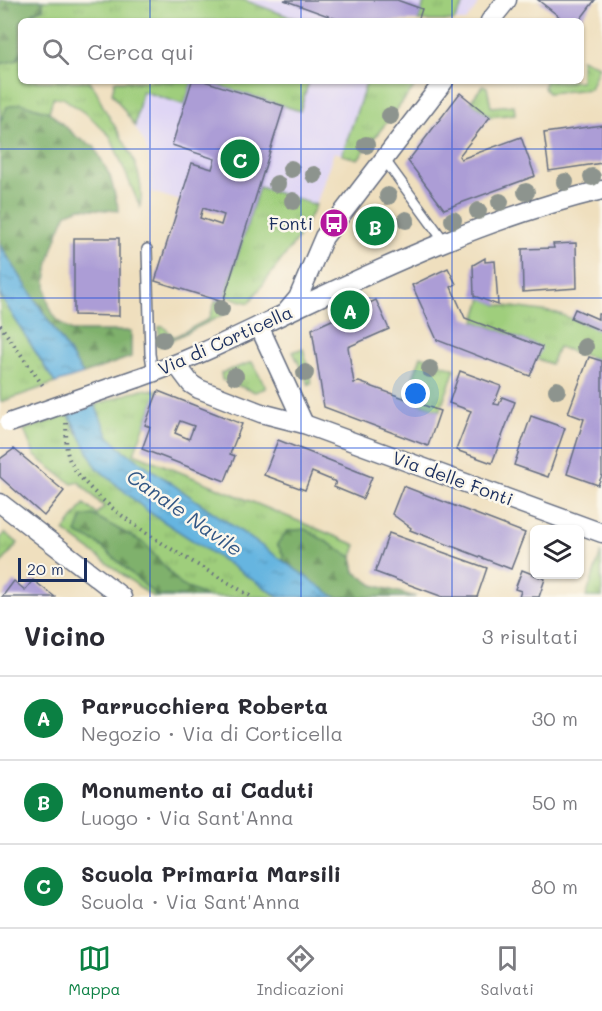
<!DOCTYPE html>
<html lang="it">
<head>
<meta charset="utf-8">
<style>
  body { margin:0; font-family:Mali,sans-serif; background:#f7f7f7; color:#2b2b33 }
  .controls { position:absolute; right:18px; bottom:18px; display:grid; overflow:hidden; border-radius:9px; box-shadow:0 2px 4px #0004 }
  .controls button { width:54px; height:54px; display:grid; place-items:center; padding:0; border:0; border-bottom:2px solid #e1e1e2; background:#fff; color:#2b2b33; font:30px sans-serif }
  .scale { position:absolute; left:18px; bottom:15px; width:69px; box-sizing:border-box; padding-left:6px; border:3px solid #1b2f5e; border-top:0; font-size:16px; line-height:21px; white-space:nowrap; color:#1b2f5e; -webkit-text-stroke:4px #fbf7ec; paint-order:stroke }
  .you { position:absolute; left:416px; top:394px; width:21px; height:21px; margin:-15px; border:4px solid #fff; border-radius:50%; background:#1a73e8; box-shadow:0 0 0 9px #1a73e833 }
  .badge { display:grid; place-items:center; width:39px; height:39px; border-radius:50%; background:#0b8043; color:#fff; font-size:20px; font-weight:700 }
  .pin { position:absolute; translate:-50% -50%; border:3px solid #fff; box-shadow:0 2px 6px #0006 }
  .list { margin:0; padding:0; list-style:none }
  h2 { display:flex; justify-content:space-between; align-items:center; height:78px; margin:0; padding:0 24px; font-size:26px }
  h2 small { font-size:20px; font-weight:400; color:#7c7c81 }
  .list li { display:grid; grid-template-columns:39px 1fr auto; gap:18px; align-items:center; box-sizing:border-box; height:84px; padding:0 24px; border-top:2px solid #e1e1e2 }
  .list b { display:block; font-size:22px; white-space:nowrap }
  .list p { margin:0; font-size:20px; white-space:nowrap; color:#7c7c81 }
  .list em { font-size:20px; font-style:normal; color:#7c7c81 }
  .icon { flex:none; width:33px; height:33px; fill:none; stroke:currentColor; stroke-width:2; stroke-linecap:round; stroke-linejoin:round }
  .map { position:relative; flex:none; width:602px; height:597px; overflow:hidden }
  .search { position:absolute; background:#fff; box-shadow:0 2px 4px #0004; left:18px; right:18px; top:18px; height:66px; display:flex; align-items:center; gap:15px; box-sizing:border-box; padding:0 21px; border-radius:9px; color:#7c7c81; font-size:22px }
  .sheet { height:330px; background:#fff }
  nav { display:flex; justify-content:space-around; align-items:center; box-sizing:border-box; height:84px; border-top:2px solid #e1e1e2; background:#fff; font-size:16px; color:#7c7c81 }
  nav a { display:grid; justify-items:center; gap:3px }
  nav .on { color:#0b8043 }
  .map>svg:first-child { display:block }
  .built { fill:#dfd5f5 }
  .grass { fill:url(#grass-tufts); stroke:#5d7e6d; stroke-width:1.5 }
  .forest { fill:url(#forest-firs); stroke:#4d7065; stroke-width:1.5 }
  .water { fill:url(#water-ripples); stroke:#40729f; stroke-width:1.5 }
  .building { fill:#ac9dd6; fill-rule:evenodd }
  .lines { fill:none; stroke-linecap:round; stroke-linejoin:round }
  .service-casing { stroke:#656d80; stroke-width:12 }
  .minor-casing { stroke:#656d80; stroke-width:21 }
  .path { stroke:#656d80; stroke-width:4; stroke-dasharray:1.5 4.5; stroke-linecap:butt }
  .service { stroke:#fff; stroke-width:9 }
  .minor { stroke:#fff; stroke-width:18 }
  .minor-bridge-casing { stroke:#656d80; stroke-width:21; stroke-linecap:butt }
  .minor-bridge { stroke:#fff; stroke-width:18 }
  .tree { fill:#8d948e }
  .grid { fill:none; stroke:#1d4ed8; stroke-width:1.5; stroke-opacity:0.55 }
  .labels { text-anchor:middle; dominant-baseline:central; stroke-width:5; stroke-linejoin:round; paint-order:stroke }
  .poi-label { font-size:18px; fill:#1b2f5e; stroke:#fbf7ec; text-anchor:end }
  .street-label { font-size:18px; fill:#1b2f5e; stroke:#fbf7ec }
  .water-label { font-size:20px; font-style:italic; fill:#325785; stroke:#fbf7ec }
</style>
</head>
<body>
<div class="map">
<svg width="602" height="597" viewBox="0 0 602 597">
  <defs>
    <pattern id="grass-tufts" width="24" height="20" patternUnits="userSpaceOnUse" patternTransform="scale(1.5)"><rect width="24" height="20" fill="#9fce7c"/><path d="M3 7l-1-3M5 7V3M7 7l1-3M15 17l-1-3M17 17v-4M19 17l1-3" fill="none" stroke="#88b16e"/></pattern>
    <pattern id="forest-firs" width="22" height="20" patternUnits="userSpaceOnUse" patternTransform="scale(1.5)"><rect width="22" height="20" fill="#7fb16c"/><path d="M5 1l3.5 6h-7zM16 11l3.5 6h-7z" fill="#67905c"/></pattern>
    <pattern id="water-ripples" width="26" height="14" patternUnits="userSpaceOnUse" patternTransform="scale(1.5)"><rect width="26" height="14" fill="#66b5e0"/><path d="M2 4q2-2 4 0t4 0M15 11q2-2 4 0t4 0" fill="none" stroke="#5394b9"/></pattern>
  </defs>
  <rect width="100%" height="100%" fill="#fbf7ec"/>
  <filter id="ink" filterUnits="userSpaceOnUse"><feTurbulence type="fractalNoise" baseFrequency=".0167" numOctaves="2"/><feDisplacementMap in="SourceGraphic" scale="12" xChannelSelector="R" yChannelSelector="G"/><feConvolveMatrix kernelMatrix="1 2 1 2 8 2 1 2 1" color-interpolation-filters="sRGB"/></filter>
  <filter id="wash" filterUnits="userSpaceOnUse"><feTurbulence type="fractalNoise" baseFrequency=".008" numOctaves="4" result="noise"/><feDisplacementMap in="SourceGraphic" scale="24" xChannelSelector="R" yChannelSelector="G"/><feGaussianBlur stdDeviation="1.35" result="paint"/><feColorMatrix in="noise" values="0 0 0 0 0 0 0 0 0 0 0 0 0 0 0 0 0 1.4 0 .05"/><feComposite in="paint" operator="in"/></filter>
  <g filter="url(#wash)">
    <rect width="100%" height="100%" fill="#efdfbe"/>
    <g class="built">
      <polygon points="219,0 477,0 478,5 466,21 212,21"/>
      <polygon points="192,81 419,81 358,159 334,152 316,205 298,238 152,192 149,158 145,144 135,127 142,90"/>
    </g>
    <g class="grass">
      <polygon points="43,0 244,0 301,21 27,21 34,12 43,8"/>
      <polygon points="425,0 466,0 454,21 418,21"/>
      <path d="M21,52V81H88C100,92 97,96 104,108C121,139 147,168 140,207L110,136L89,116L63,98H53L49,112L34,107H7L0,122V64L17,60Z"/>
      <polygon points="581,59 599,66 590,89 548,93 544,88 545,81 581,81"/>
      <polygon points="115,81 192,81 185,105 142,91 135,126 112,93"/>
      <polygon points="204,81 309,81 300,111"/>
      <polygon points="367,81 419,81 358,159 342,155"/>
      <polygon points="483,85 487,87 491,107 514,105 515,114 490,117 471,101"/>
      <polygon points="259,187 316,205 298,238 249,303 225,296"/>
      <polygon points="0,295 55,383 1,402 0,396"/>
      <polygon points="482,298 498,305 557,313 602,331 602,361 558,347 551,364 537,359 541,347 475,321"/>
      <polygon points="216,300 226,304 223,315 159,346 159,327 163,326 174,337 209,319"/>
      <polygon points="303,348 312,383 309,385 293,352"/>
      <polygon points="421,356 455,369 440,411 406,398"/>
      <polygon points="252,362 266,388 255,392 222,380 221,373"/>
      <polygon points="142,389 158,391 134,453 356,545 352,557 355,572 373,585 405,597 335,597 119,447 108,435 95,405"/>
      <polygon points="69,415 75,430 146,510 279,597 153,597 64,531 84,504 97,514 104,507 79,482 72,484 35,456 24,430"/>
      <polygon points="5,533 18,543 0,565 0,538"/>
      <polygon points="601,552 602,597 586,597"/>
    </g>
    <g class="forest">
      <polygon points="0,0 43,0 43,8 34,12 27,21 21,21 21,52 17,60 0,64"/>
      <path d="M20,103L49,112L78,138L94,146L110,176L119,211L80,208L67,213C51,247 27,308 72,331H131V357L83,374L0,245V122L7,107Z"/>
      <polygon points="93,515 144,543 181,585 208,597 157,596 97,543 76,533 82,517"/>
      <polygon points="305,529 352,557 355,572 373,585 416,597 335,597 283,562 284,556 277,544 287,531"/>
    </g>
    <g class="water">
      <polygon points="0,245 83,374 55,383 0,295"/>
      <polygon points="95,405 108,435 119,447 335,597 279,597 146,510 96,467 69,415"/>
    </g>
    <g id="blocks">
      <g class="building">
        <polygon points="284,0 397,0 422,9 418,21 342,21"/>
        <polygon points="538,0 595,0 579,21 565,21"/>
        <path d="M192,81H204L284,106L223,302L155,281L192,163L212,169L215,159L172,145ZM203,208L224,215L221,225L200,218Z"/>
        <polygon points="460,93 490,117 459,156 461,159 521,137 535,176 444,209 408,161"/>
        <polygon points="602,125 602,163 549,171 544,133"/>
        <polygon points="74,238 119,238 119,316 74,315"/>
        <polygon points="576,243 577,288 523,292 522,249 554,248 553,244"/>
        <polygon points="485,258 485,262 495,261 498,305 474,296 473,265"/>
        <polygon points="448,268 456,284 451,287 465,318 542,347 530,376 437,340 412,285"/>
        <polygon points="376,300 389,329 348,347 354,383 359,382 440,411 428,446 324,407 312,329"/>
        <polygon points="575,309 598,319 598,314 602,314 602,331 571,318"/>
        <polygon points="589,357 602,361 602,475 598,485 567,474 584,419 568,413"/>
        <polygon points="460,371 501,386 494,404 499,405 502,397 515,402 492,463 456,450 471,411 449,403"/>
        <path d="M158,391L242,424L230,454L235,456L225,481L142,449L150,427L145,425ZM180,421L194,426L189,439L175,433Z"/>
        <polygon points="531,416 565,428 548,477 514,465"/>
        <polygon points="278,440 372,477 363,499 334,487 336,482 312,472 305,490 264,475"/>
        <polygon points="14,449 64,491 44,516 0,477 0,459"/>
        <polygon points="403,486 525,533 511,569 410,530 411,528 392,514"/>
        <polygon points="389,533 487,568 477,597 443,597 375,572"/>
        <polygon points="522,570 545,579 539,597 519,597 521,591 515,589"/>
        <polygon points="33,580 55,597 2,597 14,581 25,590"/>
      </g>
    </g>
  </g>
  <g filter="url(#ink)">
    <use href="#blocks" fill-opacity="0" stroke="#656d80" stroke-width="1.5"/>
    <g class="lines">
      <g class="service-casing">
        <g id="service">
          <polyline points="384,159 444,241"/>
          <polyline points="147,249 150,354 153,373"/>
        </g>
      </g>
      <g class="minor-casing">
        <g id="minor">
          <polyline points="490,21 507,0"/>
          <polyline points="287,311 298,298 324,237 444,81"/>
          <polyline points="259,326 304,424"/>
          <polyline points="176,364 191,384 199,389 261,413 304,424 602,533"/>
          <path d="M138,378C188,361 236,337 284,314C387,265 490,217 602,190"/>
          <polyline points="0,503 122,597"/>
        </g>
      </g>
      <g class="path">
        <polyline points="0,325 44,387"/>
        <path d="M66,423C67,436 64,450 71,463C99,514 202,566 252,597"/>
      </g>
      <use href="#service" class="service"/>
      <use href="#minor" class="minor"/>
      <g class="minor-bridge-casing">
        <polyline id="minor-bridge" points="9,423 138,378"/>
      </g>
      <use href="#minor-bridge" class="minor-bridge"/>
    </g>
    <g class="tree">
      <circle cx="390" cy="116" r="9"/>
      <circle cx="366" cy="145" r="9"/>
      <circle cx="291" cy="169" r="9"/>
      <circle cx="314" cy="175" r="9"/>
      <circle cx="592" cy="177" r="9"/>
      <circle cx="565" cy="182" r="9"/>
      <circle cx="277" cy="184" r="9"/>
      <circle cx="526" cy="192" r="9"/>
      <circle cx="388" cy="196" r="9"/>
      <circle cx="293" cy="201" r="9"/>
      <circle cx="500" cy="202" r="9"/>
      <circle cx="478" cy="211" r="9"/>
      <circle cx="406" cy="220" r="9"/>
      <circle cx="453" cy="220" r="9"/>
      <circle cx="221" cy="309" r="9"/>
      <circle cx="163" cy="339" r="9"/>
      <circle cx="585" cy="347" r="9"/>
      <circle cx="430" cy="369" r="9"/>
      <circle cx="305" cy="373" r="9"/>
      <circle cx="235" cy="376" r="9"/>
      <circle cx="557" cy="390" r="9"/>
    </g>
  </g>
  <path class="grid" d="M150,0V21M301,0V21M452,0V21M150,81V597M301,81V597M452,81V597M0,149H602M0,298H602M0,448H602"/>
  <defs>
    <g id="bus-disc" transform="scale(1.5)"><circle r="9.5" fill="#b5179e" stroke="#fbf7ec"/><path d="M-5-6H5V4H4V6H2V4H-2V6H-4V4H-5ZM-3.5-4V0h7V-4ZM-3.5 1.2v1.5H-2V1.2ZM2 1.2v1.5H3.5V1.2Z" fill="#fff"/></g>
  </defs>
  <g fill-rule="evenodd">
    <use href="#bus-disc" x="334" y="223"/>
  </g>
  <g class="labels">
    <g class="poi-label">
      <text x="313" y="223">Fonti</text>
    </g>
    <g class="street-label">
      <text transform="translate(225 340) rotate(-24)">Via di Corticella</text>
      <text transform="translate(453 478) rotate(20)">Via delle Fonti</text>
    </g>
    <g class="water-label">
      <text transform="translate(185 512) rotate(35)">Canale Navile</text>
    </g>
  </g>
</svg>
<div class="controls">
<button><svg class="icon" aria-label="layers" viewBox="0 0 24 24"><path d="M12 4l9 5-9 5-9-5zM3 14l9 5 9-5"/></svg></button>
</div>
<div class="scale">20 m</div>
<div class="you"></div>
<div class="pin badge" style="left:350px;top:310px">A</div>
<div class="pin badge" style="left:375px;top:226px">B</div>
<div class="pin badge" style="left:240px;top:159px">C</div>
<div class="search"><svg class="icon" aria-label="search" viewBox="0 0 24 24"><circle cx="10" cy="10" r="6"/><path d="M15 15l6 6"/></svg>Cerca qui</div>
</div>
<section class="sheet">
<h2>Vicino<small>3 risultati</small></h2>
<ul class="list">
<li><span class="badge">A</span><div><b>Parrucchiera Roberta</b><p>Negozio · Via di Corticella</p></div><em>30 m</em></li>
<li><span class="badge">B</span><div><b>Monumento ai Caduti</b><p>Luogo · Via Sant'Anna</p></div><em>50 m</em></li>
<li><span class="badge">C</span><div><b>Scuola Primaria Marsili</b><p>Scuola · Via Sant'Anna</p></div><em>80 m</em></li>
</ul>
</section>
<nav>
<a class="on"><svg class="icon" aria-label="map" viewBox="0 0 24 24"><path d="M3 6l6-2 6 2 6-2v14l-6 2-6-2-6 2zM9 4v14M15 6v14"/></svg>Mappa</a>
<a><svg class="icon" aria-label="directions" viewBox="0 0 24 24"><path d="M12 3l9 9-9 9-9-9zM9 14v-3h6M13 9l2 2-2 2"/></svg>Indicazioni</a>
<a><svg class="icon" aria-label="saved" viewBox="0 0 24 24"><path d="M7 4h10v16l-5-4-5 4z"/></svg>Salvati</a>
</nav>
</body>
</html>
